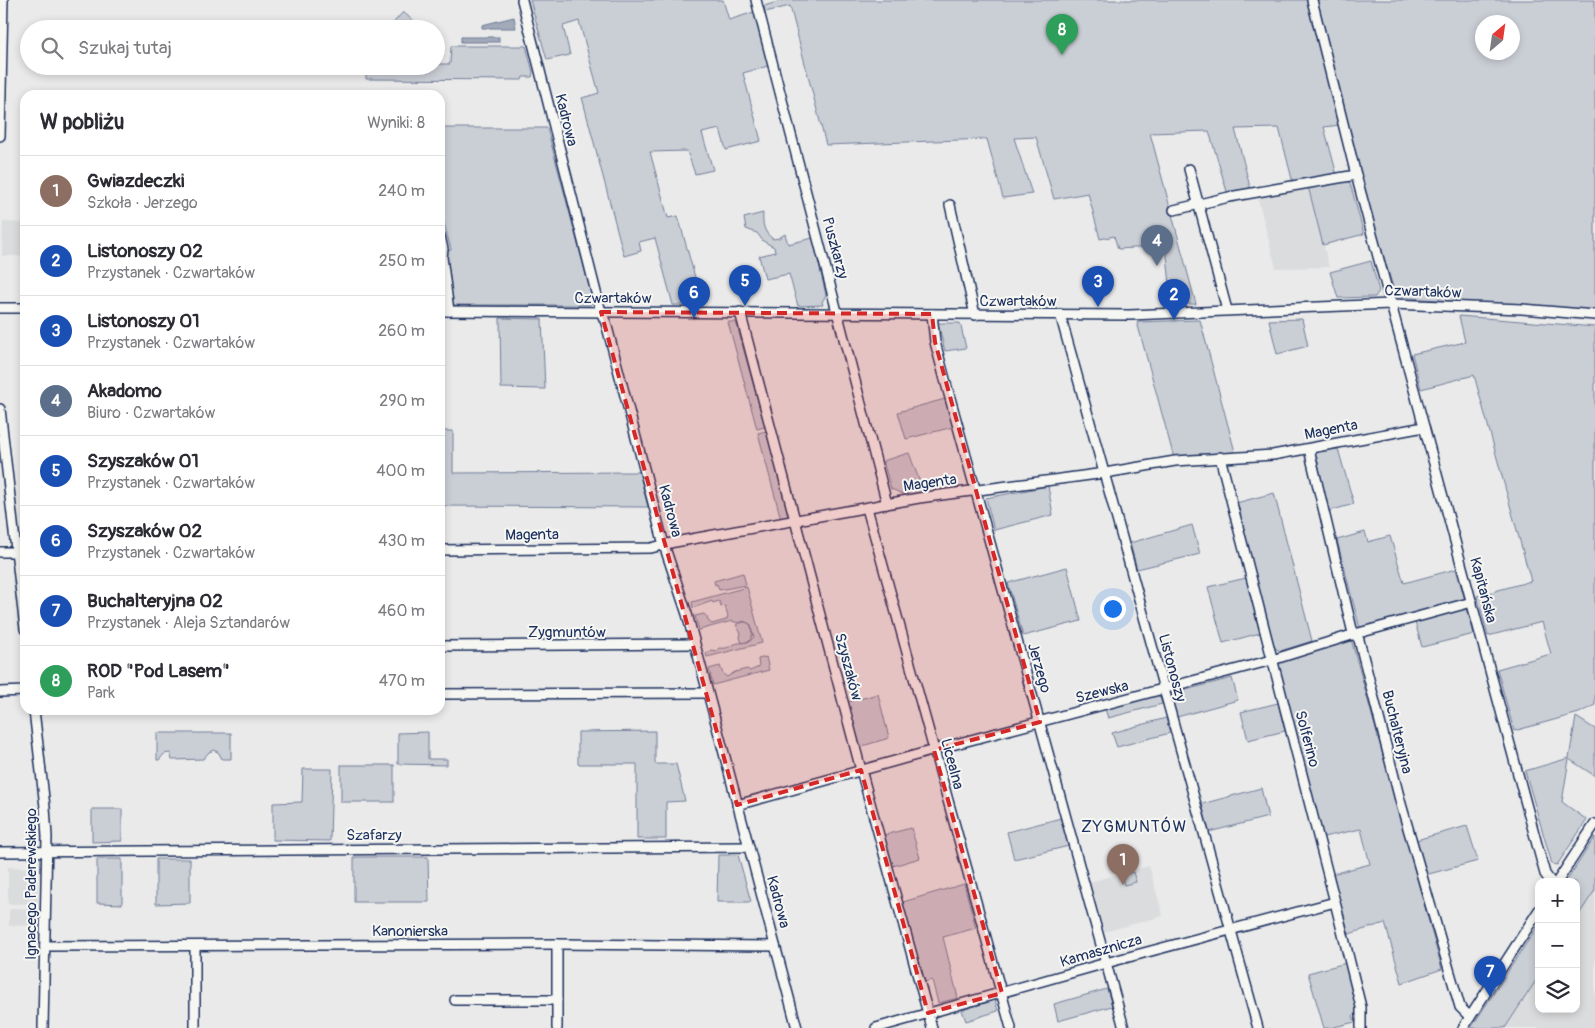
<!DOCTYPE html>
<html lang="pl">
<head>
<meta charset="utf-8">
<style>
  body { margin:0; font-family:Pangolin,sans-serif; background:#f7f7f7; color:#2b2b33 }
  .controls { position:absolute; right:15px; bottom:15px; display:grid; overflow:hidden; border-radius:10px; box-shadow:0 2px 8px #0003 }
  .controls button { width:45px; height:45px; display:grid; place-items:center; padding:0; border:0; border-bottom:1px solid #e1e1e2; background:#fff; color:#2b2b33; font:25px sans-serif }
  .compass { position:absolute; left:1475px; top:15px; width:45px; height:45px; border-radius:50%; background:#fff; box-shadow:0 2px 8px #0003; rotate:29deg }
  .you { position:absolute; left:1112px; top:608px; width:18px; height:18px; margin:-12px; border:4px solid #fff; border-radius:50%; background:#1a73e8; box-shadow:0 0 0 8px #1a73e833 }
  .badge { display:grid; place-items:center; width:32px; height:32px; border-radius:50%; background:#ea580c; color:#fff; font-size:16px; font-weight:700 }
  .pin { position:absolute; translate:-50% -41px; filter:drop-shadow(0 1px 2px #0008) }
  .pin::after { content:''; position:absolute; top:26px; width:18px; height:15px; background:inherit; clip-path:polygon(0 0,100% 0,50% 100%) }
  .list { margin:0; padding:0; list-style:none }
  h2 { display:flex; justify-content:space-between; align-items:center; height:65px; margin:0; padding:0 20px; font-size:21px }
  h2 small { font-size:16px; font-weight:400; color:#7c7c81 }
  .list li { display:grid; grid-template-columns:32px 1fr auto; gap:15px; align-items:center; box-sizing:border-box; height:70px; padding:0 20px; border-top:1px solid #e1e1e2 }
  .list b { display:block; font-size:19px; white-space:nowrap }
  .list p { margin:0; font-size:16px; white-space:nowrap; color:#7c7c81 }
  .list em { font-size:16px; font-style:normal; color:#7c7c81 }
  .icon { flex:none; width:28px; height:28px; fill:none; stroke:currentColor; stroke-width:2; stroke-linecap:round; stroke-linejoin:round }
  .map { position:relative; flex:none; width:1595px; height:1028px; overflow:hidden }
  .search { position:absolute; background:#fff; box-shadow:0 2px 8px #0003; left:20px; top:20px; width:425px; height:55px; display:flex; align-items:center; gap:12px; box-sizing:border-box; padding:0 18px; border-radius:28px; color:#7c7c81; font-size:19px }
  .panel { position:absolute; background:#fff; box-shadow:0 2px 8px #0003; left:20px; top:90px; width:425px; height:625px; border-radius:15px }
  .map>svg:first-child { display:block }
  .built { fill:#dadcde }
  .green { fill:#caced5; stroke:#727e9a; fill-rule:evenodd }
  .water { fill:#a2aaba; stroke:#6c7995 }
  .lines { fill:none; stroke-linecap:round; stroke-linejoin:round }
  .minor-casing { stroke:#1b2f5e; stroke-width:12 }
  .minor { stroke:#f6f6f2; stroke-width:9 }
  .marked { fill:#d62828; fill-opacity:0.2; stroke:#d62828; stroke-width:4; stroke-dasharray:10 6; stroke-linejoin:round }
  .labels { text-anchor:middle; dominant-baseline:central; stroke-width:4; stroke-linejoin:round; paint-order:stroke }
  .street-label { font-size:15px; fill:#1b2f5e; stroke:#f6f6f2 }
  .neighbourhood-label { font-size:16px; letter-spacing:1px; fill:#1b2f5e; stroke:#f6f6f2 }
</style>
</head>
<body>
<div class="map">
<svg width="1595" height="1028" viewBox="0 0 1595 1028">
  <rect width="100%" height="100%" fill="#e9eae9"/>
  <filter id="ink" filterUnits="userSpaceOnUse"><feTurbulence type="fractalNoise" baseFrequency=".02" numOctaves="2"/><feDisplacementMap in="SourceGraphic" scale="10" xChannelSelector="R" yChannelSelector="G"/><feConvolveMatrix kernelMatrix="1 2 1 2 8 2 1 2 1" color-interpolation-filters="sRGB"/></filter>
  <g filter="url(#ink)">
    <g class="built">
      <polygon points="1308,186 1329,267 1276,268 1257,195"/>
      <polygon points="3,222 25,223 25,256 2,256"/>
      <polygon points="1149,866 1163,916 1104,932 1090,882"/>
      <polygon points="8,867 37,868 38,904 8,904"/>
      <polygon points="1595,890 1595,1028 1505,1028 1539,976 1539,1009 1576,1009 1576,919"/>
      <polygon points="15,908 35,909 35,925 9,926 9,910"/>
    </g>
    <g class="green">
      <polygon points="530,0 723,0 729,20 754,12 768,66 743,73 761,141 726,150 720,129 702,133 713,170 695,174 687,151 650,152 668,218 678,216 701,299 700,305 673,305 655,238 639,242 641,251 624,256 583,101 582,98 599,93 579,21 563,26 570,55 547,60"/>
      <polygon points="784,0 1308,0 1340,125 1324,127 1337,175 1293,183 1279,128 1235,129 1251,191 1228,195 1209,131 1150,133 1196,304 1172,304 1166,246 1118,249 1114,236 1100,239 1088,193 1054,199 1036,137 1014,138 1032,194 1003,198 987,139 826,145 790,6 765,12 764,6"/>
      <path d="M1314,0H1595V311L1396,297L1359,175ZM1482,22H1512V52H1482Z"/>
      <polygon points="403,12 423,29 388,29"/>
      <polygon points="451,46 526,46 533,72 532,77 523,77 522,80 366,79 366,66 436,66 436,64 450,64"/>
      <polygon points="440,128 547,128 593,301 590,305 452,305 445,251 451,250 440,208"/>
      <polygon points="1344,179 1350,183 1364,234 1323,245 1308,186"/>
      <path d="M763,213C762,224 764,233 773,239L779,238L785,234L788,244L813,238L826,295L822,302L823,305L798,306L789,274L765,279L759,256L775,252L774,247L763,241L757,233L746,229L744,218Z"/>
      <polygon points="1371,261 1379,291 1375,297 1338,298 1330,272"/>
      <polygon points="1459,316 1595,327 1595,705 1579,713 1514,731 1497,669 1551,654 1542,622 1488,636 1477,596 1531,581 1474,375 1421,389 1412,354 1465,342"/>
      <polygon points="500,318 542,319 545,389 501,388"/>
      <polygon points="1302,319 1308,346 1277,354 1269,320"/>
      <polygon points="1200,320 1235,452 1174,458 1137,322"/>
      <polygon points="728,322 736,322 765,427 757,429"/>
      <polygon points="938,323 960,323 966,348 945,351"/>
      <polygon points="945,399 953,427 906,439 898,412"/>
      <polygon points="440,431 453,431 453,473 639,472 648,507 440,506"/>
      <polygon points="766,431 789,518 781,519 758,433"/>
      <polygon points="1338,449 1354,504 1329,511 1313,455 1315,452"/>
      <polygon points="909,453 924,493 908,496 891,489 883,461"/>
      <polygon points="1048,486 1053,515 994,530 986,498"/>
      <polygon points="1274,493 1312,641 1280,651 1273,647 1236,503"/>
      <polygon points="1192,525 1200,554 1137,569 1130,543"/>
      <polygon points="1365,532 1368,542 1390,536 1404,583 1456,569 1465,600 1360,629 1337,540"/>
      <polygon points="1067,567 1081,621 1023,636 1008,583"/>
      <polygon points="743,573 746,585 719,590 717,584 715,585 714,581"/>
      <polygon points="1246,578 1260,633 1223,643 1208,587"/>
      <path d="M747,587L762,643L707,657L706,654L711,650L716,651L719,648C727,649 729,647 735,644C743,641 748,645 754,637L753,633L750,641L742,643L740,637L741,633L736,625C740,623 747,620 751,625L752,633L751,625L744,621L738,623L732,621L699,630L695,616L704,614L707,617L708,621L712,624L726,620L728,617L725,606L721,607L719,601L713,603L712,601L693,608L692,602Z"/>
      <polygon points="1467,608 1474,634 1422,647 1415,622"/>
      <polygon points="1351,639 1442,969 1402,983 1385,923 1349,934 1332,874 1370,864 1361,829 1323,837 1279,671 1278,662"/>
      <polygon points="766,657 769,670 713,685 709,669 720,666 723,674 727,677 735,672 747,669 750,671 759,667 758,659"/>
      <polygon points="1232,678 1238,700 1177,717 1170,694"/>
      <polygon points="878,694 889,738 859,747 848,702"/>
      <polygon points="1157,695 1160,697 1162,704 1108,718 1105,709"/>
      <polygon points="1278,703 1285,731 1248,740 1241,712"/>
      <polygon points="1576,717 1595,729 1595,776 1569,759 1562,802 1587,820 1557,865 1552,864 1525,771 1569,758"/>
      <polygon points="1166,718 1170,733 1117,747 1112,733"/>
      <polygon points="655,731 655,764 676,764 685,801 666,802 666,839 637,839 637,764 578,764 578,732"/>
      <polygon points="428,732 428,759 447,759 447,765 398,764 398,733"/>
      <polygon points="157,733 231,733 231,759 222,759 219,753 214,750 209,752 203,759 172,760 170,753 164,754 159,760 157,760"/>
      <rect x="341" y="765" width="53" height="37"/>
      <polygon points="303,769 332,769 330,841 273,840 273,803 302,802"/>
      <polygon points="1261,788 1268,817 1209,832 1202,804"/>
      <polygon points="92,809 122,809 122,841 92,842"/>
      <polygon points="1061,818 1069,846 1014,859 1007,832"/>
      <polygon points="1467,826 1478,861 1425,875 1416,840"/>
      <polygon points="911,828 920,858 893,866 884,835"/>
      <polygon points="1595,837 1595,890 1576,919 1576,882 1566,882"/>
      <polygon points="718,855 738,855 751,902 717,902"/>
      <polygon points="428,857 429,902 354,902 354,857"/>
      <polygon points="97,859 122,859 122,904 97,903"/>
      <polygon points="156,859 190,859 190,903 156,904"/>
      <polygon points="1133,872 1136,882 1124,885 1121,875"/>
      <polygon points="964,884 976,928 943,937 958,998 938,1003 932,980 924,982 903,902"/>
      <polygon points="1539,924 1539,976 1505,1028 1471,1028"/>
      <polygon points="1346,963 1358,1009 1353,1016 1355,1022 1330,1028 1324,1028 1308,973"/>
      <polygon points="1107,989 1112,1006 1058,1021 1054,1004"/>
      <polygon points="995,1000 998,1011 966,1021 962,1010"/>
    </g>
    <g class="water">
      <polygon points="514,17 516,28 482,28 482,25"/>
      <rect x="461" y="37" width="38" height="5"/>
    </g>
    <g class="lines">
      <g class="minor-casing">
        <g id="minor">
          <polyline points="522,0 601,312 606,323 664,545 687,614 797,1028"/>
          <polyline points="756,0 887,504"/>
          <polyline points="1312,0 1356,175 1545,874 1551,882"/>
          <polyline points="0,136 3,0"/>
          <polyline points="1189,169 1227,310"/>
          <polyline points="950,205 975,315"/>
          <polyline points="1174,210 1229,197 1356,175"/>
          <polyline points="440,236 443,249 442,257 449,311"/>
          <polyline points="0,308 25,308"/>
          <polyline points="440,311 1130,315 1391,304 1522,309 1595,315"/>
          <polyline points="740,312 861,770 932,1028"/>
          <polyline points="932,314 935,342 947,387 1124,1028"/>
          <polyline points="1060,314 1258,1028"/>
          <polyline points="0,409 25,629"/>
          <polyline points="1309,449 1352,629 1359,640 1401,804 1460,1007 1470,1017"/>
          <polyline points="1220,457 1335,902 1361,1007 1361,1028"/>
          <polyline points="867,508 1011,1028"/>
          <polyline points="440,550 651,548 675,542 919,498 1105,473 1175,461 1273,455 1424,427"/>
          <polyline points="0,552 25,552"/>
          <polyline points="440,646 694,644"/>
          <polyline points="0,692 25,691"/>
          <polyline points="440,694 707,693"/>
          <polyline points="34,710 45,807 47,837 43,1028"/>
          <polyline points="737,805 963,742 1272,660 1355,634 1472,602"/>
          <polyline points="0,852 749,847"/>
          <polyline points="1557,882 1595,824"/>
          <polyline points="45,946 557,944 775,946"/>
          <polyline points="195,946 195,1028"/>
          <polyline points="455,1000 557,1000"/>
          <polyline points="557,1028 557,944"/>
          <polyline points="876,1028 1106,963 1335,902"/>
          <polyline points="1463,1028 1539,910"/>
        </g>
      </g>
      <use href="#minor" class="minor"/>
    </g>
  </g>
  <path class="marked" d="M601,312L932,314L935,342L1040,722L934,750L1002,993L928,1013L861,770L737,805Z"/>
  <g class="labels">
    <g class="street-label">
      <text transform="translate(566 120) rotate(76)">Kadrowa</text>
      <text transform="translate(835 248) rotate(75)">Puszkarzy</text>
      <text transform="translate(1423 292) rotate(2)">Czwartaków</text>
      <text x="613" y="298">Czwartaków</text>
      <text x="1018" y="301">Czwartaków</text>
      <text transform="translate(1331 430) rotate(-11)">Magenta</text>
      <text transform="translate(930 483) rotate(-8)">Magenta</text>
      <text transform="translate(670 511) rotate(75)">Kadrowa</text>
      <text transform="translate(532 535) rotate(-1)">Magenta</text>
      <text transform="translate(1483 590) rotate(75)">Kapitańska</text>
      <text x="567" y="632">Zygmuntów</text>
      <text transform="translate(848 667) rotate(75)">Szyszaków</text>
      <text transform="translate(1039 668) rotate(74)">Jerzego</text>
      <text transform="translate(1172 668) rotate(75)">Listonoszy</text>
      <text transform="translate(1102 692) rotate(-14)">Szewska</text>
      <text transform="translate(1397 732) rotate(76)">Buchalteryjna</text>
      <text transform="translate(1307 739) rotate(75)">Solferino</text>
      <text transform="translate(952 764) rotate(75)">Licealna</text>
      <text x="374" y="835">Szafarzy</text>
      <text transform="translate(31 884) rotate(-90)">Ignacego Paderewskiego</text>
      <text transform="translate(778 902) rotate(75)">Kadrowa</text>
      <text x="410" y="931">Kanonierska</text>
      <text transform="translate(1101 951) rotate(-16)">Kamasznicza</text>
    </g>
    <g class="neighbourhood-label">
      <text x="1134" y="827">ZYGMUNTÓW</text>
    </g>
  </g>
</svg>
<div class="controls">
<button>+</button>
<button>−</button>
<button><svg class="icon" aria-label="layers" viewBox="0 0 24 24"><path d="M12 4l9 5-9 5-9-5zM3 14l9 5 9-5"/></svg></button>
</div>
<svg class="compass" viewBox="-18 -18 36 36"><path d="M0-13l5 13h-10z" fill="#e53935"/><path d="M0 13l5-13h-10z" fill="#7c7c81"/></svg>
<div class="you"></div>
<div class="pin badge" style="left:1123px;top:885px;background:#8d6e63">1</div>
<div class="pin badge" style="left:1174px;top:320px;background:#1a4fb4">2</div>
<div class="pin badge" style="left:1098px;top:307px;background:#1a4fb4">3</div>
<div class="pin badge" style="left:1157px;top:266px;background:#5c6f8a">4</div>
<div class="pin badge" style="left:745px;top:306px;background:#1a4fb4">5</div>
<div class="pin badge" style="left:694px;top:318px;background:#1a4fb4">6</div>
<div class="pin badge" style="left:1490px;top:997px;background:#1a4fb4">7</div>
<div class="pin badge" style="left:1062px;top:55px;background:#2e9e5b">8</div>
<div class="search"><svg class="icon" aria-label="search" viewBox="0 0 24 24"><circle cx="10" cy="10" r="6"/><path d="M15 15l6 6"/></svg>Szukaj tutaj</div>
<section class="panel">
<h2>W pobliżu<small>Wyniki: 8</small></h2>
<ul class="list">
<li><span class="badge" style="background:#8d6e63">1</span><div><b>Gwiazdeczki</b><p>Szkoła · Jerzego</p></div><em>240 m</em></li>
<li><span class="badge" style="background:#1a4fb4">2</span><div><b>Listonoszy 02</b><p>Przystanek · Czwartaków</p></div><em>250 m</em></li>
<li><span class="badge" style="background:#1a4fb4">3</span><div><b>Listonoszy 01</b><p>Przystanek · Czwartaków</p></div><em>260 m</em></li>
<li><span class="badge" style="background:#5c6f8a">4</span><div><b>Akadomo</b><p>Biuro · Czwartaków</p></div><em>290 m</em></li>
<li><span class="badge" style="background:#1a4fb4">5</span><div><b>Szyszaków 01</b><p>Przystanek · Czwartaków</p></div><em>400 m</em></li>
<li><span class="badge" style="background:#1a4fb4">6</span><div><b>Szyszaków 02</b><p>Przystanek · Czwartaków</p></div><em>430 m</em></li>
<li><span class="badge" style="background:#1a4fb4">7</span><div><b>Buchalteryjna 02</b><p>Przystanek · Aleja Sztandarów</p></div><em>460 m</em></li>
<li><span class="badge" style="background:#2e9e5b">8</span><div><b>ROD &quot;Pod Lasem&quot;</b><p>Park</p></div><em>470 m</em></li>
</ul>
</section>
</div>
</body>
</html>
